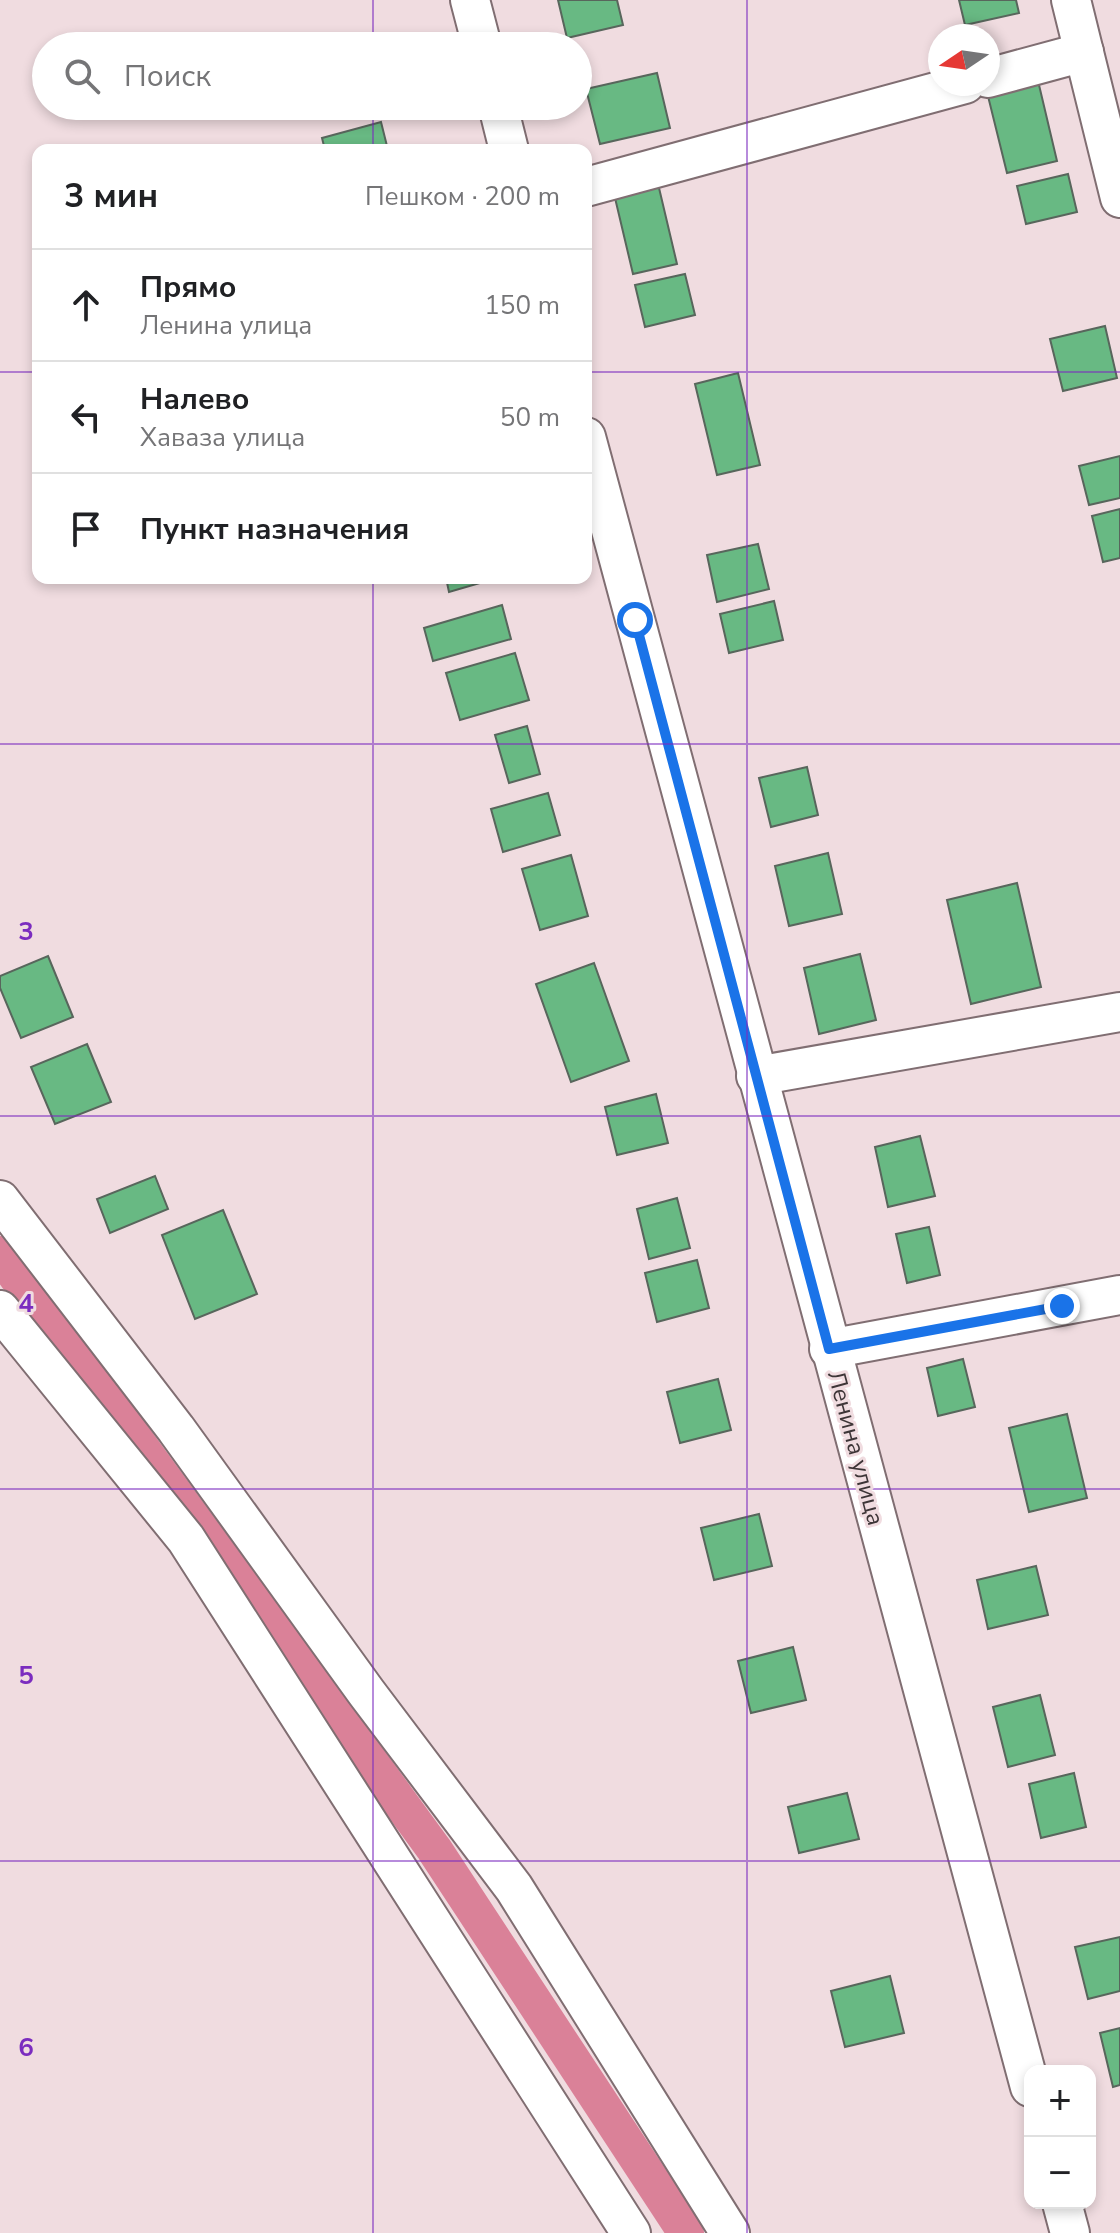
<!DOCTYPE html>
<html lang="ru">
<head>
<meta charset="utf-8">
<style>
  body { margin:0; font-family:"Nunito Sans",sans-serif; background:#f6f6f6; color:#202124 }
  .controls { position:absolute; right:24px; bottom:24px; display:grid; overflow:hidden; border-radius:16px; box-shadow:0 4px 12px #0003 }
  .controls button { width:72px; height:72px; display:grid; place-items:center; padding:0; border:0; border-bottom:2px solid #e0e0e0; background:#fff; color:#202124; font:40px sans-serif }
  .compass { position:absolute; left:928px; top:24px; width:72px; height:72px; border-radius:50%; background:#fff; box-shadow:0 4px 12px #0003; rotate:257deg }
  .stop { position:absolute; width:24px; height:24px; margin:-18px; border:6px solid #1a73e8; border-radius:50%; background:#fff }
  .stop.end { background:#1a73e8; border-color:#fff; box-shadow:0 2px 8px #0008 }
  .list { margin:0; padding:0; list-style:none }
  h2 { display:flex; justify-content:space-between; align-items:center; height:104px; margin:0; padding:0 32px; font-size:34px }
  h2 small { font-size:26px; font-weight:400; color:#757577 }
  .list li { display:grid; grid-template-columns:52px 1fr auto; gap:24px; align-items:center; box-sizing:border-box; height:112px; padding:0 32px; border-top:2px solid #e0e0e0 }
  .list b { display:block; font-size:30px; white-space:nowrap }
  .list p { margin:0; font-size:26px; white-space:nowrap; color:#757577 }
  .list em { font-size:26px; font-style:normal; color:#757577 }
  .icon { flex:none; width:44px; height:44px; fill:none; stroke:currentColor; stroke-width:2; stroke-linecap:round; stroke-linejoin:round }
  .map { position:relative; flex:none; width:1120px; height:2233px; overflow:hidden }
  .search { position:absolute; background:#fff; box-shadow:0 4px 12px #0003; left:32px; top:32px; width:560px; height:88px; display:flex; align-items:center; gap:20px; box-sizing:border-box; padding:0 28px; border-radius:44px; color:#757577; font-size:30px }
  .panel { position:absolute; background:#fff; box-shadow:0 4px 12px #0003; left:32px; top:144px; width:560px; height:440px; border-radius:16px }
  .map>svg:first-child { display:block }
  .lines { fill:none; stroke-linecap:round; stroke-linejoin:round }
  .canal { stroke:#da8198; stroke-width:36 }
  .building { fill:#68b983; stroke:#58665c; stroke-width:2 }
  .street-casing { stroke:#806e72; stroke-width:42 }
  .street { stroke:#fff; stroke-width:38 }
  .route { stroke:#1a73e8; stroke-width:10 }
  .grid { fill:none; stroke:#7b2cbf; stroke-width:2; stroke-opacity:0.55 }
  .labels { text-anchor:middle; dominant-baseline:central; stroke-width:6; stroke-linejoin:round; paint-order:stroke }
  .street-label { font-size:24px; fill:#3d3537; stroke:#f0dce0 }
  .grid-label { font-size:26px; text-anchor:middle; font-weight:bold; fill:#7b2cbf; stroke:#f0dce0; stroke-width:6; stroke-linejoin:round; paint-order:stroke }
</style>
</head>
<body>
<div class="map">
<svg width="1120" height="2233" viewBox="0 0 1120 2233">
  <rect width="100%" height="100%" fill="#f0dce0"/>
  <g class="lines">
    <polyline class="canal" points="0,1254 434,1849 686,2233"/>
  </g>
  <g class="building">
    <polygon points="558,0 617,0 623,25 567,38"/>
    <polygon points="959,0 1016,0 1019,13 965,25"/>
    <polygon points="1035,68 1057,161 1007,173 985,84"/>
    <polygon points="657,73 670,128 600,144 586,89"/>
    <polygon points="381,122 388,150 325,150 322,138"/>
    <polygon points="655,171 677,264 633,274 611,181"/>
    <polygon points="1068,174 1077,212 1026,224 1017,186"/>
    <polygon points="685,274 695,315 645,327 635,285"/>
    <polygon points="1105,326 1117,378 1063,391 1050,339"/>
    <polygon points="738,373 760,465 717,475 695,384"/>
    <polygon points="1120,456 1120,498 1089,505 1079,466"/>
    <polygon points="1120,509 1120,558 1103,562 1092,516"/>
    <polygon points="758,544 769,589 717,602 707,555"/>
    <polygon points="446,578 497,578 449,592"/>
    <polygon points="774,601 783,640 729,653 720,614"/>
    <polygon points="502,605 511,639 433,661 424,628"/>
    <polygon points="515,653 529,700 460,720 446,673"/>
    <polygon points="527,726 540,774 509,783 495,735"/>
    <polygon points="807,767 818,815 771,827 759,778"/>
    <polygon points="548,793 560,835 503,852 491,809"/>
    <polygon points="828,853 842,914 789,926 775,866"/>
    <polygon points="571,855 588,916 540,930 522,869"/>
    <polygon points="1017,883 1041,987 971,1004 947,900"/>
    <polygon points="860,954 876,1020 819,1034 804,968"/>
    <polygon points="48,956 73,1017 21,1038 0,988 0,976"/>
    <polygon points="594,963 629,1061 571,1082 536,984"/>
    <polygon points="87,1044 111,1102 55,1124 31,1067"/>
    <polygon points="656,1094 668,1143 617,1155 605,1107"/>
    <polygon points="920,1136 935,1196 888,1207 875,1147"/>
    <polygon points="155,1176 168,1209 110,1233 97,1199"/>
    <polygon points="677,1198 690,1248 649,1259 637,1209"/>
    <polygon points="223,1210 257,1294 195,1319 162,1235"/>
    <polygon points="929,1227 940,1275 907,1283 896,1234"/>
    <polygon points="697,1260 709,1308 657,1322 645,1273"/>
    <polygon points="963,1359 975,1407 938,1416 927,1368"/>
    <polygon points="718,1379 731,1430 680,1443 667,1392"/>
    <polygon points="1067,1414 1087,1498 1029,1512 1009,1428"/>
    <polygon points="759,1514 772,1566 714,1580 701,1528"/>
    <polygon points="1036,1566 1048,1615 988,1629 977,1580"/>
    <polygon points="793,1647 806,1700 751,1713 738,1661"/>
    <polygon points="1040,1695 1055,1755 1008,1767 993,1707"/>
    <polygon points="1074,1773 1086,1827 1041,1838 1029,1784"/>
    <polygon points="847,1793 859,1839 799,1853 788,1807"/>
    <polygon points="1120,1937 1120,1991 1088,1999 1075,1947"/>
    <polygon points="890,1976 904,2033 845,2047 831,1991"/>
    <polygon points="1120,2028 1120,2085 1113,2087 1100,2033"/>
  </g>
  <g class="lines">
    <g class="street-casing">
      <g id="street">
        <polyline points="470,0 482,46"/>
        <polyline points="1071,0 1120,198"/>
        <polyline points="988,78 1084,52"/>
        <polyline points="498,106 509,150"/>
        <polyline points="586,187 965,84"/>
        <polyline points="586,437 1030,2087"/>
        <polyline points="756,1076 1120,1012"/>
        <polyline points="0,1200 176,1429 366,1692 514,1888 730,2233"/>
        <polyline points="0,1310 186,1539 631,2233"/>
        <polyline points="829,1349 1120,1295"/>
        <polyline points="1062,2203 1070,2233"/>
      </g>
    </g>
    <use href="#street" class="street"/>
  </g>
  <g class="lines">
    <polyline class="route" points="635,620 829,1349 1062,1306"/>
  </g>
  <path class="grid" d="M373,0V46M747,0V2233M373,106V150M0,372H38M586,372H1120M373,578V2233M0,744H1120M0,1116H1120M0,1489H1120M0,1861H1120"/>
  <g class="labels">
    <g class="street-label">
      <text transform="translate(856 1448) rotate(75)">Ленина улица</text>
    </g>
  </g>
  <g class="grid-label">
    <text x="26" y="940">3</text>
    <text x="26" y="1312">4</text>
    <text x="26" y="1684">5</text>
    <text x="26" y="2056">6</text>
  </g>
</svg>
<div class="controls">
<button>+</button>
<button>−</button>
</div>
<svg class="compass" viewBox="-18 -18 36 36"><path d="M0-13l5 13h-10z" fill="#e53935"/><path d="M0 13l5-13h-10z" fill="#757577"/></svg>
<div class="stop" style="left:635px;top:620px"></div>
<div class="stop end" style="left:1062px;top:1306px"></div>
<div class="search"><svg class="icon" aria-label="search" viewBox="0 0 24 24"><circle cx="10" cy="10" r="6"/><path d="M15 15l6 6"/></svg>Поиск</div>
<section class="panel">
<h2>3 мин<small>Пешком · 200 m</small></h2>
<ul class="list">
<li><svg class="icon" aria-label="ahead" viewBox="0 0 24 24"><path d="M12 20V5M6 11l6-6 6 6"/></svg><div><b>Прямо</b><p>Ленина улица</p></div><em>150 m</em></li>
<li><svg class="icon" aria-label="left" viewBox="0 0 24 24"><path d="M17 20v-9H6M10 6l-5 5 5 5"/></svg><div><b>Налево</b><p>Хаваза улица</p></div><em>50 m</em></li>
<li><svg class="icon" aria-label="arrive" viewBox="0 0 24 24"><path d="M6 21V4h12l-3 4 3 4H6"/></svg><div><b>Пункт назначения</b></div></li>
</ul>
</section>
</div>
</body>
</html>
